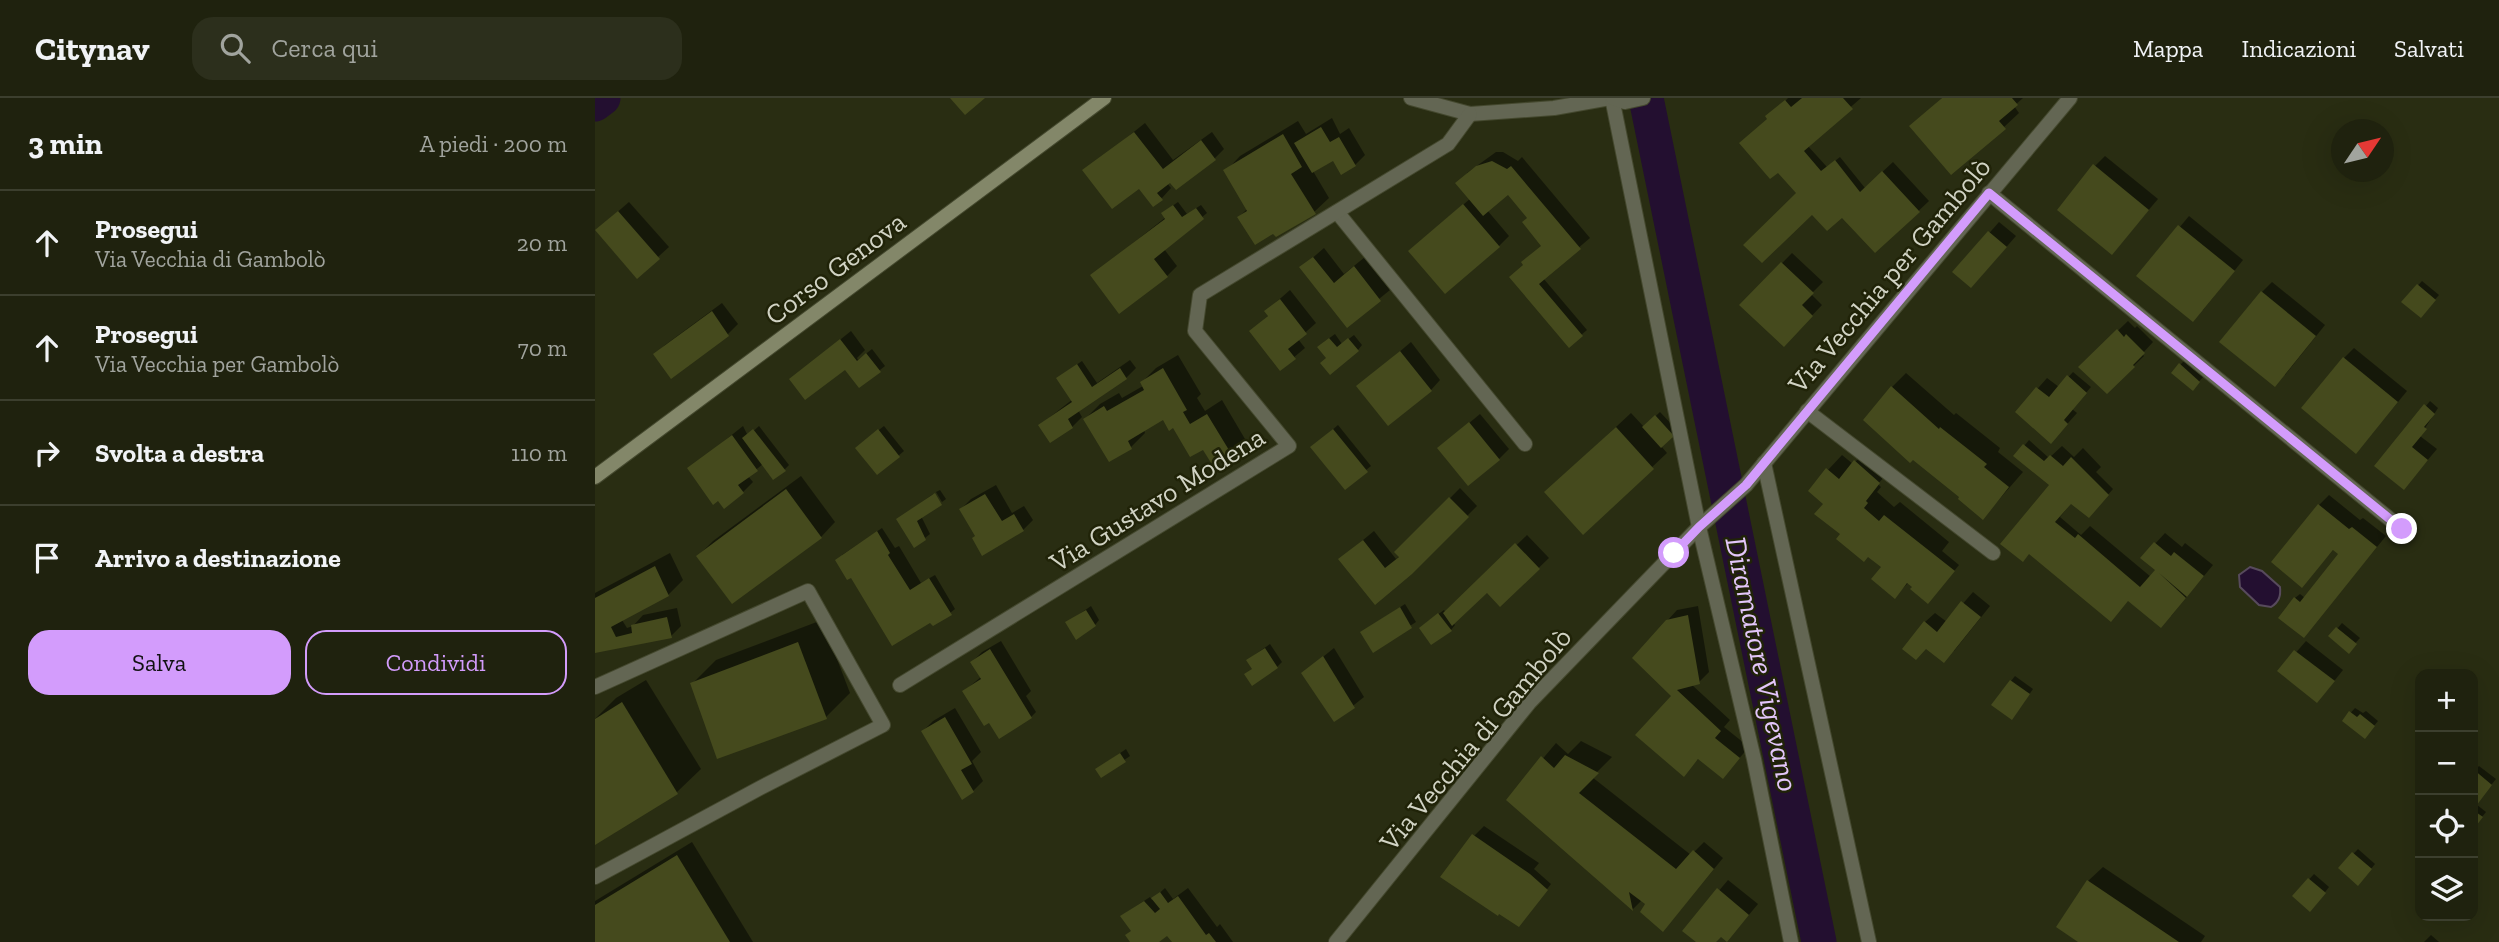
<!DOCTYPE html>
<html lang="it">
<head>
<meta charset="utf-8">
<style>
	body { margin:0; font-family:"Zilla Slab",serif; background:#2c2f1c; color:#f1f3f6 }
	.controls { position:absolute; right:21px; bottom:21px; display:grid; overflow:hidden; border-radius:14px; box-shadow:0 7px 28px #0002 }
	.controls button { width:63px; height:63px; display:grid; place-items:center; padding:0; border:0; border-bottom:2px solid #3c3f2e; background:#1f220e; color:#f1f3f6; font:35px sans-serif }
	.compass { position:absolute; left:1736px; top:21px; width:63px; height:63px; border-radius:50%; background:#1f220e; box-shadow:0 7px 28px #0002; rotate:55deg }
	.stop { position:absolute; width:21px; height:21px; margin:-16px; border:5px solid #d39cfc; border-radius:50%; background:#fff }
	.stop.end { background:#d39cfc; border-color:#fff; box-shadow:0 2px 7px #0008 }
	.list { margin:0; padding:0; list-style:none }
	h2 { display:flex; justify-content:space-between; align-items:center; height:91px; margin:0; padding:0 28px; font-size:30px }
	h2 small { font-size:23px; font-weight:400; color:#a1a49e }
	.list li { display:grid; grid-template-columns:46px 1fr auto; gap:21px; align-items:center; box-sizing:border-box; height:105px; padding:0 28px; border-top:2px solid #3c3f2e }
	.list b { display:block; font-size:26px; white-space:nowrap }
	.list p { margin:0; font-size:23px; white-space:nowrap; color:#a1a49e }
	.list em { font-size:23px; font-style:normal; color:#a1a49e }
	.actions { display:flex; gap:14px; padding:21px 28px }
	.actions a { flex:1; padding:16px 0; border:2px solid #d39cfc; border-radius:21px; text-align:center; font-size:24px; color:#d39cfc }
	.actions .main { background:#d39cfc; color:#111 }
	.icon { flex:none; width:38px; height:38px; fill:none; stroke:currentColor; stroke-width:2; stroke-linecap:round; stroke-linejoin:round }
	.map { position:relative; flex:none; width:1904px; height:844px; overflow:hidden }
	header { display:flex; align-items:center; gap:42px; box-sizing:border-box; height:98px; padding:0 35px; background:#1f220e; border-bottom:2px solid #3c3f2e }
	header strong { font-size:33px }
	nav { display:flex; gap:38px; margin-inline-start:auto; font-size:24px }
	.search { width:490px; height:63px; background:#2c2f1c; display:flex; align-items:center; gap:18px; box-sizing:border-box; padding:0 24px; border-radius:21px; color:#a1a49e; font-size:26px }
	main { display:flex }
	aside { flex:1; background:#1f220e }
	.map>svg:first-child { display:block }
	.water { fill:#230f30; stroke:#574a5c; stroke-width:2 }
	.shadow { fill:#0007 }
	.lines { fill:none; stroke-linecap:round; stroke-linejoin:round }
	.canal { stroke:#230f30; stroke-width:35 }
	.building { fill:#454a1d }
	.minor-casing { stroke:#44482e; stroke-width:16 }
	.secondary-casing { stroke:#44482e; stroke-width:16 }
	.minor { stroke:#636653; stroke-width:14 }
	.secondary { stroke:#838769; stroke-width:14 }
	.route { stroke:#d39cfc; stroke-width:9 }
	.labels { text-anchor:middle; stroke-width:5; stroke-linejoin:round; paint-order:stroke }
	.street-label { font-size:28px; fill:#d1d3c4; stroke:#202308 }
	.water-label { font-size:30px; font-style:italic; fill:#e3c6fa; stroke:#202308 }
</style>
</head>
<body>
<header>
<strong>Citynav</strong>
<div class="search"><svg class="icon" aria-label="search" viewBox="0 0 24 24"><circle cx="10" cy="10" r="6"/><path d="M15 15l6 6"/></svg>Cerca qui</div>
<nav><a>Mappa</a><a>Indicazioni</a><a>Salvati</a></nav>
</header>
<main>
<aside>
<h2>3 min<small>A piedi · 200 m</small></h2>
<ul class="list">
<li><svg class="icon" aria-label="ahead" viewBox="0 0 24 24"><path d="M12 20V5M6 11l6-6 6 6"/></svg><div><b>Prosegui</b><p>Via Vecchia di Gambolò</p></div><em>20 m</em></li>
<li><svg class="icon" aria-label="ahead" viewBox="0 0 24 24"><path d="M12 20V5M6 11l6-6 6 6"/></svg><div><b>Prosegui</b><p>Via Vecchia per Gambolò</p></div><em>70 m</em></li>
<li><svg class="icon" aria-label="right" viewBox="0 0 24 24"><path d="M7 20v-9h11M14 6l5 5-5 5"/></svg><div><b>Svolta a destra</b></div><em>110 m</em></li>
<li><svg class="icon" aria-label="arrive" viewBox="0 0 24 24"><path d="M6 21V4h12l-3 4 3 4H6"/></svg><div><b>Arrivo a destinazione</b></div></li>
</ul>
<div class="actions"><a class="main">Salva</a><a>Condividi</a></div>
</aside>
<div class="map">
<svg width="1904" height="844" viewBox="0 0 1904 844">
	<rect width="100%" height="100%" fill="#292d12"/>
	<path class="water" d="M1655 469 1667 473 1685 489C1686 498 1684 504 1676 509L1664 507 1645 489 1644 477Z"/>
	<g class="shadow">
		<polygon points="1193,0 1266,0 1212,47 1232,69 1245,59 1270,90 1298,64 1334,103 1281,153 1247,117 1174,20"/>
		<polygon points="1347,0 1428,0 1419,8 1424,15 1409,29 1317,28"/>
		<polygon points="737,20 745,36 754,30 770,57 760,67 738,61 718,73 734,100 719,114 644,119 653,110 631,73 645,58 703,23 711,36"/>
		<polygon points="550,25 578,62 617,34 629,51 619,61 572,85 576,90 567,100 545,88 490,73"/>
		<polygon points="901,54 908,54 923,63 927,59 995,140 948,180 992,232 974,247 917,179 948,147 934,119 913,94 892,112 914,138 904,148 826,143 876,100 872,75"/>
		<polygon points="1510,58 1563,101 1517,155 1500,68"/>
		<polygon points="34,104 74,149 42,178 12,123"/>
		<polygon points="583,104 592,116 606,107 612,115 569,151 582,168 572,178 498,177 571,119 573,111"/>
		<polygon points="1594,118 1648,162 1608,212 1544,178"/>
		<polygon points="1404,124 1421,138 1386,178 1360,174"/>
		<polygon points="729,150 749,176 770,159 795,192 752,227 707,169"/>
		<polygon points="1197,155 1228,184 1216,196 1227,207 1189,247 1146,207"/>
		<polygon points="1827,183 1844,197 1830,213 1809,203"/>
		<polygon points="1677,184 1730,227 1690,277 1667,194"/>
		<polygon points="695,192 721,225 703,241 710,250 685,271 666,224 674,217 671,213"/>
		<polygon points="127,205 143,226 133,236 76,278 60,257 70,247"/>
		<polygon points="1533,223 1540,230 1542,228 1558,244 1547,256 1549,258 1512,294 1485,269"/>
		<polygon points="256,233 270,252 262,260 263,262 277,251 290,268 285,272 264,288 258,266 196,281"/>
		<polygon points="740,236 747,246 759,237 767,247 763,252 733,259 729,244"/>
		<polygon points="816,244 845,282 836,292 764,288"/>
		<polygon points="1759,250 1812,293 1771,343 1749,260"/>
		<polygon points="583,257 606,296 602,300 610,313 627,302 650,341 636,356 609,349 569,320 549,332 550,335 536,349 490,321 505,306 524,295 527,300 548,288 547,284 561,270"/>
		<polygon points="535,262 541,270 531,280 483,312 487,319 477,329 445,327 478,301 468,276 487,263 502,285"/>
		<polygon points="1590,262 1609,278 1598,290 1578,274"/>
		<polygon points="1478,274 1496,289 1477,311 1482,315 1466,333 1422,314 1452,280 1464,289"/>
		<polygon points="1311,275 1359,317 1361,315 1405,350 1403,354 1428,374 1388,420 1297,289"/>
		<polygon points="1835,303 1843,310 1825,338 1842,351 1809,390 1782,368"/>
		<polygon points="1065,314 1082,332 1066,348 1072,355 988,434 966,380 1036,315 1049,329"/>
		<polygon points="885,316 914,351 904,361 844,350"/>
		<polygon points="743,327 776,368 771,372 722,345"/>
		<polygon points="148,328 153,338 164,328 194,367 189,372 168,366 153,378 158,384 148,394 94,371"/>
		<polygon points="289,328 309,353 283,375 267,345"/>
		<polygon points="1434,342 1454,360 1467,348 1479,359 1488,350 1506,369 1501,374 1518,391 1499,413 1477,404 1465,419 1486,437 1495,428 1556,479 1562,472 1547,460 1570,435 1587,449 1590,445 1618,467 1576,518 1534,501 1435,454 1456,387 1421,358"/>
		<polygon points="1247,357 1258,366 1265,359 1289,379 1283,386 1286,389 1282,394 1299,409 1305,404 1354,444 1347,453 1364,467 1338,499 1324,483 1314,484 1300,498 1288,469 1247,436 1230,405 1233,372"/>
		<polygon points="206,378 240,424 226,439 103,458 118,443"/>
		<polygon points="401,387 417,415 429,408 438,422 428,432 382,437 366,411 376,401"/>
		<polygon points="865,390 882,408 815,475 781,504 745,461 779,433 801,461 805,458 802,454"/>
		<polygon points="345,392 351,401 347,404 341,394"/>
		<polygon points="338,396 326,418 335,436 330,440 303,421"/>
		<polygon points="1734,397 1765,422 1768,420 1791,438 1713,533 1700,500 1705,496 1710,500 1745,456 1739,451 1707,488 1724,407"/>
		<polygon points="287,430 300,450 304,448 326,485 340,477 360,511 355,515 247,457"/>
		<polygon points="932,437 954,460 905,507 892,493 858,525 860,527 856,532 831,525 849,512 851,515"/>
		<polygon points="75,455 88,482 73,497 27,522 32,530 38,528 48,517 82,510 86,528 76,538 0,553 0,495"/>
		<polygon points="1378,494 1395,508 1359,553 1330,524 1340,515 1352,524"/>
		<polygon points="810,506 821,524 778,552 767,534"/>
		<polygon points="496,508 504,522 500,527 473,524"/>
		<polygon points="1103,508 1114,574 1104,584 1096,586 1135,622 1129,629 1154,649 1128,679 1104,660 1089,676 1078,598 1072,523 1082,512"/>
		<polygon points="227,522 255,595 231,619 123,659 97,586 121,562"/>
		<polygon points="1747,525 1765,540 1753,553 1736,538"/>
		<polygon points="406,543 436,593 431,598 441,614 436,619 396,625 369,593 386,579 377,564 387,554"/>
		<polygon points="1711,543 1748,572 1732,592 1685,573"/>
		<polygon points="675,546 687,564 682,569 658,570 658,558"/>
		<polygon points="739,550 769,599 740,622 708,575"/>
		<polygon points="1420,578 1438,591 1421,615 1416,583"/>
		<polygon points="51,582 106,671 82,694 0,745 0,621 21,600"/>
		<polygon points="360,610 386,654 377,663 388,683 378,693 328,633 338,623"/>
		<polygon points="1760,610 1768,615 1771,613 1783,623 1774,634 1749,622"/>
		<polygon points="986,643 1017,659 997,679 1096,757 1109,744 1128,760 1078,821 1047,802 1038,811 913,702 961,645 973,656"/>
		<polygon points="531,651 535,658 506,678 502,671"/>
		<polygon points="1884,668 1901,681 1881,706 1891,714 1881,726 1878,723 1878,674"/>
		<polygon points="889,728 944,765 939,771 956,786 928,822 879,738"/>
		<polygon points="97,744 158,844 0,844 0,803"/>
		<polygon points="1763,751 1780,766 1768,781 1745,770"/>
		<polygon points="1508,769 1610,838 1606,844 1485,844 1493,783"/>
		<polygon points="1719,776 1734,789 1720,807 1699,798"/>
		<polygon points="1133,782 1163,806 1142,831 1126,837 1120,844 1104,844 1090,833"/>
		<polygon points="570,790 578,801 593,790 622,829 625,826 638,844 579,844 573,835 561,844 537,844 532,837 537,833 532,814 555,799 557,802"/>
		<polygon points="1836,837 1844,844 1829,844"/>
	</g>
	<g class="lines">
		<g class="canal">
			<polyline points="1051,0 1224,844"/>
			<polyline points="0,6 8,0"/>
		</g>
	</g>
	<g class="building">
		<polygon points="355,0 390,0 370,17"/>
		<polygon points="1207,0 1248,0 1258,11 1209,53 1226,73 1240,62 1265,94 1287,73 1325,114 1280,155 1247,120 1232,133 1217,117 1167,165 1148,147 1201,95 1183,75 1175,81 1144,45 1172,21 1170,18 1190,2 1196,9"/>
		<polygon points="1347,0 1417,0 1423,7 1404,23 1411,31 1356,77 1314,28"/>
		<polygon points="726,29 735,44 744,39 761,68 746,77 738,63 717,75 699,45"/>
		<polygon points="539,34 568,71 606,42 621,62 581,92 575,85 562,95 568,102 558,109 544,91 517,111 487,72"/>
		<polygon points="688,36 707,69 696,76 721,116 681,139 678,136 660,147 642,119 652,113 628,72"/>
		<polygon points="897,63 912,71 916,68 986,151 944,186 988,238 974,250 914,179 928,167 926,164 946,148 927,124 932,120 913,97 888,118 860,85 881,68"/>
		<polygon points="1498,66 1554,112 1517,157 1462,112"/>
		<polygon points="868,106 905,149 850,196 813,153"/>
		<polygon points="578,107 587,119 601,110 609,121 559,161 573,179 524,216 495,177 570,121 566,115"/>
		<polygon points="23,113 65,161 42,181 0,132"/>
		<polygon points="1583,127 1640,173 1598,224 1541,178"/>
		<polygon points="1393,133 1412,149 1376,190 1357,174"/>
		<polygon points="718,159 739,185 759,168 786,203 752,230 704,169"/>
		<polygon points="1186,164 1219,195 1207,207 1218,218 1189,249 1144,207"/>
		<polygon points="1822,186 1841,202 1826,220 1806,204"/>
		<polygon points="1666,193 1721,238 1680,289 1624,244"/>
		<polygon points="685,201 712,236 693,251 701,261 685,273 654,233 673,218 669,213"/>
		<polygon points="117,213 134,238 76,281 58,256"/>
		<polygon points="1522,231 1529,239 1531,236 1550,255 1538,267 1540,269 1512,296 1483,269"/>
		<polygon points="734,240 742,249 753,240 764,253 735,277 725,265 731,260 722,249"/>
		<polygon points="245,241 262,263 271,255 286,274 264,290 250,272 210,302 194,281"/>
		<polygon points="805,253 837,293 793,328 761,288"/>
		<polygon points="1748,259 1803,304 1761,356 1706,310"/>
		<polygon points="1584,265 1605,284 1598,293 1576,275"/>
		<polygon points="482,266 497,289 525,270 532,281 473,321 478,330 455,345 443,327 477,304 461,280"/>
		<polygon points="568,270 592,312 588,314 595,326 612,316 637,357 618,368 608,352 595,359 578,330 574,333 568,322 533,343 537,351 514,364 488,321 509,308 512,313 549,292 545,284"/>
		<polygon points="1472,277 1492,295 1469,322 1473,326 1456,346 1420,314 1441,289 1454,299"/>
		<polygon points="1296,288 1344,331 1345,329 1392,366 1389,369 1414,389 1388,422 1363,401 1364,399 1318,362 1315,365 1268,322"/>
		<polygon points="1829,306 1840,316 1829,329 1832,331 1817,349 1833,362 1809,392 1779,368"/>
		<polygon points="1060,317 1079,338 1066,350 1047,329"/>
		<polygon points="874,324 905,362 873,388 842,350"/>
		<polygon points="1021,329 1059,371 988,437 949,394"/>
		<polygon points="158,331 191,373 178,382 147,340"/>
		<polygon points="283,331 305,359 282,377 260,350"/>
		<polygon points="738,331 773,374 750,392 715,349"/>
		<polygon points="137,337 163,373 143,387 149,395 129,411 123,403 118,407 92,370"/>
		<polygon points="1428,346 1449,363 1455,357 1468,368 1476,359 1514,397 1494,420 1476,406 1460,424 1480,440 1483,436 1545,489 1560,472 1545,460 1559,444 1576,458 1579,454 1609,478 1592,499 1564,475 1591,500 1566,530 1533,503 1516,524 1434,456 1428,464 1405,446 1454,387 1418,358"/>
		<polygon points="1259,362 1285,385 1271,403 1273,405 1269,410 1284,423 1289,417 1360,473 1333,506 1315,491 1317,489 1312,485 1300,501 1276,481 1286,469 1273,459 1269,464 1241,441 1245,436 1219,416 1228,406 1213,393 1231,370 1244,381"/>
		<polygon points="191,391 227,440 137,506 101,458"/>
		<polygon points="340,395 347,407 322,423 331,442 319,450 301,421"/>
		<polygon points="390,396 407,423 419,416 429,433 387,458 377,440 380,438 364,411"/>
		<polygon points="854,399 874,419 817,476 780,507 743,461 768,442 790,470 804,459 799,454"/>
		<polygon points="1723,406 1754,431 1757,429 1782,449 1709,540 1683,520 1699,499 1705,504 1743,456 1738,452 1707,490 1676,464"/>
		<polygon points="282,433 295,455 293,457 315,492 334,480 357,517 338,528 335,525 297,548 256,480 252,482 240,462"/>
		<polygon points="920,445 945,471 905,509 892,495 857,528 848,515"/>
		<polygon points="60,468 74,498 16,529 21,539 37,535 36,527 72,519 77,540 0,555 0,500"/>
		<polygon points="1366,503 1386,519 1349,565 1331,551 1321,562 1307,551 1329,523 1342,534"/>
		<polygon points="805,509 817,530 778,555 765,534"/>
		<polygon points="491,512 501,528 481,542 470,524"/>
		<polygon points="843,515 857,533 836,547 824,530"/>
		<polygon points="1093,517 1105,586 1082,592 1126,633 1120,640 1145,660 1128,681 1103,661 1089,679 1040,637 1076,598 1037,560 1071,522"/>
		<polygon points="1741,529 1762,546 1754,556 1733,538"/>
		<polygon points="203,544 232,621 122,661 95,585"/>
		<polygon points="670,550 683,570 657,588 649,576 657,571 651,562"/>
		<polygon points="395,551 437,620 404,641 394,625 389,628 367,593 386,581 375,564"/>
		<polygon points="1699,552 1740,583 1722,605 1682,573"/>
		<polygon points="728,558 760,610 739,624 706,575"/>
		<polygon points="1415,582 1435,596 1417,622 1396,607"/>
		<polygon points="27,604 83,696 0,747 0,621"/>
		<polygon points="1754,613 1762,619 1765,616 1780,628 1770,641 1747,623"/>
		<polygon points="350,619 377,666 366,672 379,694 367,702 326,633"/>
		<polygon points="525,655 531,664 506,680 500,671"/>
		<polygon points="970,657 1004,675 984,695 1081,771 1098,752 1119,771 1068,834 1045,814 1050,806 1034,794 1038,813 911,702 946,658 959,670"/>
		<polygon points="1878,671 1897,687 1878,712 1888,719 1881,728 1878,725"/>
		<polygon points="877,736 935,776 953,792 924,829 904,816 903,818 845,779"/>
		<polygon points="1757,754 1777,771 1763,788 1743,770"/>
		<polygon points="82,757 135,844 0,844 0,807"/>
		<polygon points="1713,780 1731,795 1715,814 1697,798"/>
		<polygon points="1492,782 1584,844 1483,844 1461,829"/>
		<polygon points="1122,790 1154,817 1132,844 1126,839 1121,844 1101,844 1087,833"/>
		<polygon points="565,794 573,805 583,798 611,837 614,835 621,844 577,844 572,838 564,844 535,844 530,837 536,833 525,818 549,803 560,815 565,811 556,800"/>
	</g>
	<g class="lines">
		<g class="minor-casing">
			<g id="minor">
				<polyline points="816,0 875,16 959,10 1015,0"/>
				<polyline points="1017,0 1104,429 1159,661 1196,844"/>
				<polyline points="1018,0 1030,4 1048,0"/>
				<polyline points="1394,95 1807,431"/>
				<polyline points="742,114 930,346"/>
				<polyline points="1212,313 1398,455"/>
				<polyline points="1169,365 1274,844"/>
				<polyline points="305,587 694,348 600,233 605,197 853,46 875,16"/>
				<polyline points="0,589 213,493 288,627 165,690 0,779"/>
				<polyline points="741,844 934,605 1104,429 1151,387 1475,0"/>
			</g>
		</g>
		<g class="secondary-casing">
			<polyline id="secondary" points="0,379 509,0"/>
		</g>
		<use href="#minor" class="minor"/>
		<use href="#secondary" class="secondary"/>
	</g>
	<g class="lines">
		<polyline class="route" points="1079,455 1104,429 1151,387 1394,95 1807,431"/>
	</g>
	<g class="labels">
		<g class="street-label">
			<text transform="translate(240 170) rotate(-37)" y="10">Corso Genova</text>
			<text transform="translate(1294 177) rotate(-50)" y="10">Via Vecchia per Gambolò</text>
			<text transform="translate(562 401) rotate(-32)" y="10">Via Gustavo Modena</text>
			<text transform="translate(880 641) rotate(-50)" y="10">Via Vecchia di Gambolò</text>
		</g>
		<g class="water-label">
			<text transform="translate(1167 566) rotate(78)" y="10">Diramatore Vigevano</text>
		</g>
	</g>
</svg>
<div class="controls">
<button>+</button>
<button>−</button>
<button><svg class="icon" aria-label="locate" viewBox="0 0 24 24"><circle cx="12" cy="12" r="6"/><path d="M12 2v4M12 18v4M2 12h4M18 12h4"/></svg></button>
<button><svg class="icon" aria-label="layers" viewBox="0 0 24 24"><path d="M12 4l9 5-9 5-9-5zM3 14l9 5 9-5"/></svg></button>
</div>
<svg class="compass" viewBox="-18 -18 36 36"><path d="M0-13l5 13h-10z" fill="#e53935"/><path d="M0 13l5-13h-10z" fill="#a1a49e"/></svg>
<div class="stop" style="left:1079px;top:455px"></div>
<div class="stop end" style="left:1807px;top:431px"></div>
</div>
</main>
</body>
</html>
